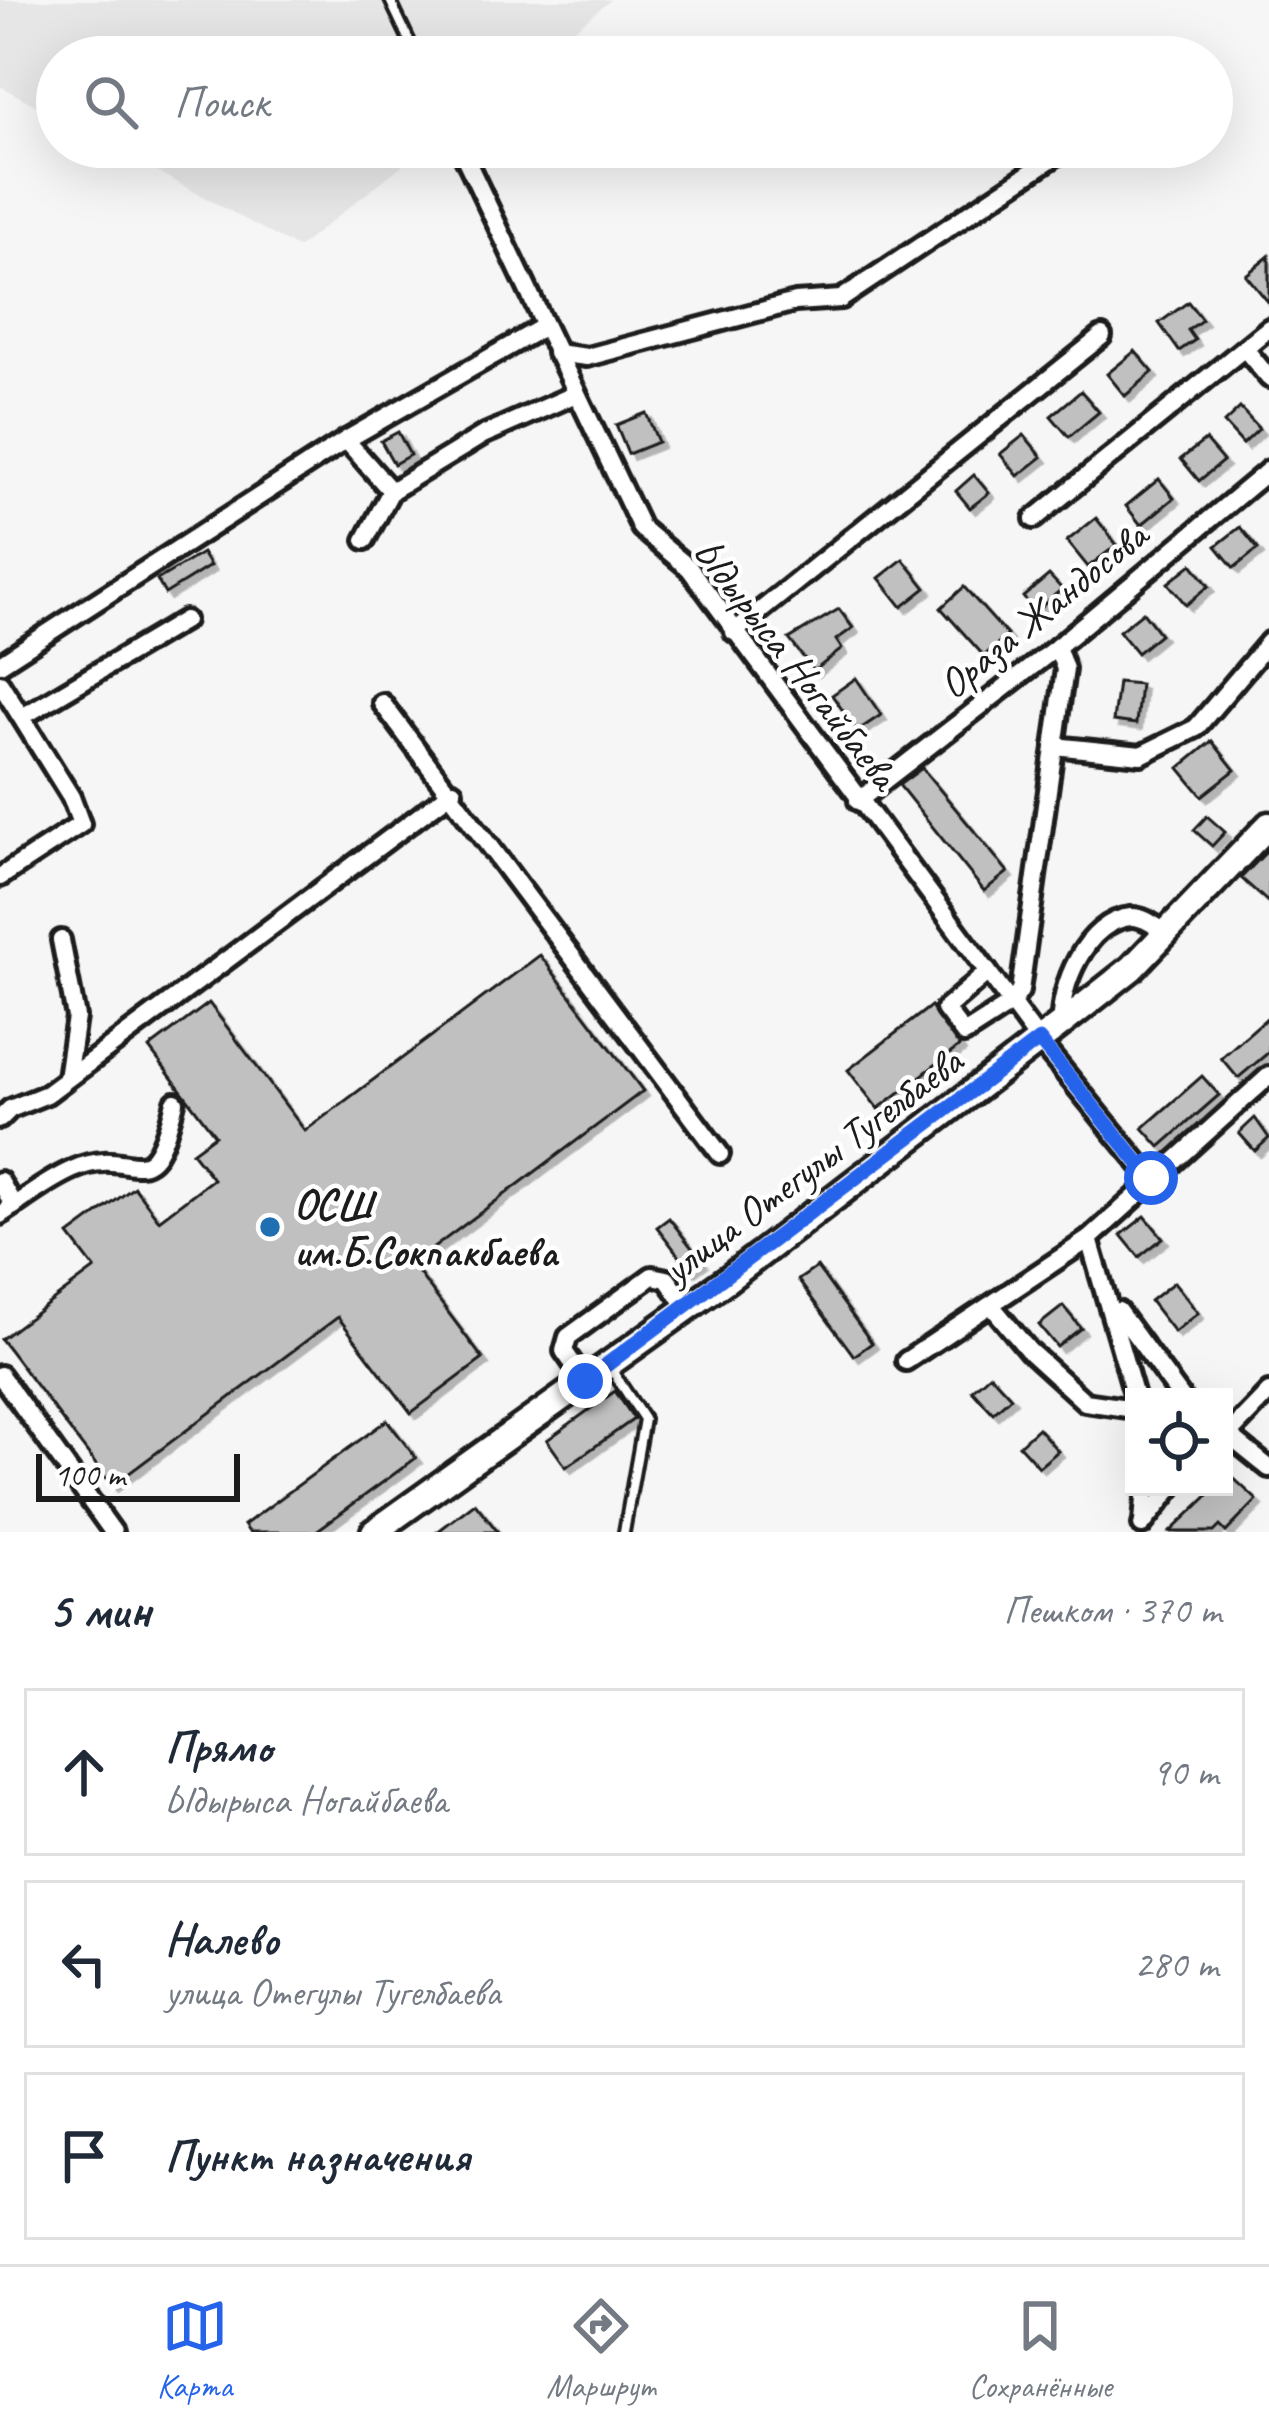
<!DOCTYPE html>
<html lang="ru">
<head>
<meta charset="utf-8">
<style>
	body { margin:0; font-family:Caveat,sans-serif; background:#f6f6f7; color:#1f2937 }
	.controls { position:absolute; right:36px; bottom:36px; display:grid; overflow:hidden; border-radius:0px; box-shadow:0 12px 48px #0002 }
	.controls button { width:108px; height:108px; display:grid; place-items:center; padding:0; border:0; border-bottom:3px solid #e0e1e3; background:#fff; color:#1f2937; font:60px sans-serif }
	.scale { position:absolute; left:36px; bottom:30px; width:204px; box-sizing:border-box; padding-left:12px; border:6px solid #1c1c1c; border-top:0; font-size:33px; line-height:42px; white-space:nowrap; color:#1c1c1c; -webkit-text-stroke:9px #fff; paint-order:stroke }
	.stop { position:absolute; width:36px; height:36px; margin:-27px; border:9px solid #2563eb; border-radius:50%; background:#fff }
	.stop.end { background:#2563eb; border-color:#fff; box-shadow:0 3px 12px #0008 }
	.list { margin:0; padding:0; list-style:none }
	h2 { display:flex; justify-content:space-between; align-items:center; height:156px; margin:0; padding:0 48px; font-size:51px }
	h2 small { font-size:39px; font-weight:400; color:#747a83 }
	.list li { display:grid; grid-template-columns:78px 1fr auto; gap:36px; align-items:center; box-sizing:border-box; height:168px; margin:0 24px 24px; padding:0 24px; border:3px solid #e0e1e3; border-radius:0px }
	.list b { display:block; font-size:45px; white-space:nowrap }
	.list p { margin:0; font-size:39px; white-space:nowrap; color:#747a83 }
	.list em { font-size:39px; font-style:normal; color:#747a83 }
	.icon { flex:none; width:66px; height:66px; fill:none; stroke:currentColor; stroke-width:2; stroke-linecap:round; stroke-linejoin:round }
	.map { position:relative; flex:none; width:1269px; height:1532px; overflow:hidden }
	.search { position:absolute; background:#fff; box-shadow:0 12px 48px #0002; left:36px; right:36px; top:36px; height:132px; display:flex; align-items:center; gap:30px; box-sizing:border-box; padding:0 42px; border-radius:66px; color:#747a83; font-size:45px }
	.sheet { height:732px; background:#fff }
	nav { display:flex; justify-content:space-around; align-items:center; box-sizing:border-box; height:168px; border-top:3px solid #e0e1e3; background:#fff; font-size:33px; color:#747a83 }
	nav a { display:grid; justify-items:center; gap:6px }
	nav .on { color:#2563eb }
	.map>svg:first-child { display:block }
	.built { fill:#e6e6e6 }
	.building { fill:#c0c0c0; stroke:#1c1c1c; stroke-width:3; filter:url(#shadow) }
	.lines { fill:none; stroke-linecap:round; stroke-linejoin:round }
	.service-casing { stroke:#1c1c1c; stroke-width:16 }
	.minor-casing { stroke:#1c1c1c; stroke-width:26 }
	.primary-casing { stroke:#1c1c1c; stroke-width:33 }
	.service { stroke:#fff; stroke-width:8 }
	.minor { stroke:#fff; stroke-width:16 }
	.primary { stroke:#fff; stroke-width:24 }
	.route { stroke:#2563eb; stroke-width:15 }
	.poi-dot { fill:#1f6fb2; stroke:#fff; stroke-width:4.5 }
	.labels { text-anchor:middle; stroke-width:9; stroke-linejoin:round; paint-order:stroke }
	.street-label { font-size:42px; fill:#1c1c1c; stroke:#fff }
	.poi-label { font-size:42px; font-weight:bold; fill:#1c1c1c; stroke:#fff; text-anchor:start }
</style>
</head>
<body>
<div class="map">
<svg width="1269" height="1532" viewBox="0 0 1269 1532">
	<defs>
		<filter id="shadow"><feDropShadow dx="5.5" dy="5.5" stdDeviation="0" flood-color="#0004"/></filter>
	</defs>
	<rect width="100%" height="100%" fill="#f6f6f6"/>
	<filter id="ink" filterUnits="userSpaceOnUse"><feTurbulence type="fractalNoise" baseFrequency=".00833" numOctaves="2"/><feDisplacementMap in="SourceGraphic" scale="24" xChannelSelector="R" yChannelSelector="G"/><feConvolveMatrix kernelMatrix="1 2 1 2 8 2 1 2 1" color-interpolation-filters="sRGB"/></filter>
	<g filter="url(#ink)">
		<g class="built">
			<polygon points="0,0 611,0 539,57 57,57 57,117 0,86"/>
			<polygon points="112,147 425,147 298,248"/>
		</g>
		<g class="building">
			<polygon points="1269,256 1269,303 1246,275"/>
			<polygon points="1188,302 1202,320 1188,330 1195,340 1179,351 1159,323"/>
			<polygon points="1135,351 1153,372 1125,396 1107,374"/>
			<polygon points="1081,391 1099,412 1069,437 1051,416"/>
			<polygon points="1240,408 1259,429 1243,444 1224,423"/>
			<polygon points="646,413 658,442 628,454 616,425"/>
			<polygon points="398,432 410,455 394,464 381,441"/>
			<polygon points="1024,435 1042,457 1018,476 1000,454"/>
			<polygon points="1205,440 1223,461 1199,481 1181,459"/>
			<polygon points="974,475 989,493 970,508 956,491"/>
			<polygon points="1159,479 1174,498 1141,525 1126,506"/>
			<polygon points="1096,518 1117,545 1088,567 1067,541"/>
			<polygon points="1240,527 1258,549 1234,568 1216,546"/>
			<polygon points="202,553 210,566 165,594 157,580"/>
			<polygon points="903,559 926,588 902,607 879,578"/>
			<polygon points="1192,564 1209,586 1186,605 1168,583"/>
			<polygon points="1049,575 1062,589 1035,612 1023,597"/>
			<polygon points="964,587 1007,635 984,656 941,608"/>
			<polygon points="839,609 853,628 836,640 842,649 814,671 789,639"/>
			<polygon points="1143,612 1160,634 1137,653 1119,631"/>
			<polygon points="856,678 881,715 857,731 832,695"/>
			<polygon points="1118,682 1140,684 1136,724 1113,721"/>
			<polygon points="1212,741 1235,770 1202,796 1179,768"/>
			<polygon points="922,768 1008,872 984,891 899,785"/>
			<polygon points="1207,816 1225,832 1212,846 1194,830"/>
			<polygon points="1269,849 1269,903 1241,878"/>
			<polygon points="540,955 643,1091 412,1264 483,1359 411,1413 338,1317 112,1486 1,1339 95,1269 69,1235 134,1187 159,1220 213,1179 192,1152 215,1135 149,1048 209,1003 305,1131"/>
			<polygon points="931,1006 960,1046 878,1109 848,1070"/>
			<polygon points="1269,1016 1269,1052 1238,1078 1221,1058"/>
			<polygon points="1202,1076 1219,1095 1160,1147 1143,1128"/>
			<polygon points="1255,1118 1269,1138 1255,1151 1239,1133"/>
			<polygon points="1145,1216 1163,1238 1139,1257 1121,1235"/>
			<polygon points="669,1218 702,1261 690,1270 657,1227"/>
			<polygon points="817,1267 872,1343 854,1356 798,1280"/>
			<polygon points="1174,1282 1198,1313 1174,1332 1150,1301"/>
			<polygon points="1063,1306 1081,1328 1057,1347 1039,1325"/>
			<polygon points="990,1374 1011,1397 993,1413 972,1390"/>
			<polygon points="615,1391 634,1419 566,1467 547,1440"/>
			<polygon points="387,1420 416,1458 315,1532 249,1532 244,1525"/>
			<polygon points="1038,1428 1058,1451 1039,1467 1019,1445"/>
			<polygon points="1229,1474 1257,1500 1226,1532 1220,1526 1214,1532 1170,1532 1217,1487 1224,1487"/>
			<polygon points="475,1503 498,1532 437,1532"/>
		</g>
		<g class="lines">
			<g class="service-casing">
				<g id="service">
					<polyline points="390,0 417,57"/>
					<polyline points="609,1366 644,1419 624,1532"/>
				</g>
			</g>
			<g class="minor-casing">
				<g id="minor">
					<polyline points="460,147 641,528 689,568 1039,1041 1151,1178"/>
					<polyline points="1245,349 1269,378"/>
					<polyline points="556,353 587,357 795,302 841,299 1069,147"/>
					<polyline points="346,440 391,491"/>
					<polyline points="1034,519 1269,328"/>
					<polyline points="365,540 391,491 483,435 576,394"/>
					<polyline points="734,632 1102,336"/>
					<polyline points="0,664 346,440 543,327"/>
					<polyline points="0,683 71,797 81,824 0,877"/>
					<polyline points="382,703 720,1154"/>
					<polyline points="22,717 185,620"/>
					<polyline points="1054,746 1141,755 1196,728 1269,642"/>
					<polyline points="858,801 1057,647 1269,470"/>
					<polyline points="61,940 76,1017 67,1078"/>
					<polyline points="988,972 945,1009 964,1034 1012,1003 1020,991 1065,669 1057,647"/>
					<path d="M1061 1024C1059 987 1086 921 1131 917 1144 916 1156 927 1166 933"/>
					<polyline points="0,1119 10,1109 47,1094 453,791"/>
					<polyline points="0,1181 14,1206"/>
					<path d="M0 1215C23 1200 48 1180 74 1169 136 1142 149 1208 175 1102"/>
					<polyline points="1089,1239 1135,1397"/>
					<polyline points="991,1305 1029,1351 1085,1402 1134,1409"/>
					<polyline points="1118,1311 1181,1397"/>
					<polyline points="906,1361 1089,1239 1269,1076"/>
					<polyline points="0,1375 113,1532"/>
					<polyline points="585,1381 564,1351 568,1337 652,1276 667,1279 688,1308"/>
					<polyline points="1228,1435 1269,1468"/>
					<polyline points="1224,1439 1269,1392"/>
					<polyline points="1143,1522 1146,1487"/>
					<polyline points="1142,1525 1172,1487"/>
				</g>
			</g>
			<g class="primary-casing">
				<polyline id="primary" points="374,1532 728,1279 1061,1024 1132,968 1269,825"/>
			</g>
			<use href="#service" class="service"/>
			<use href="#minor" class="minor"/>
			<use href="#primary" class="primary"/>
		</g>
	</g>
	<g class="lines" filter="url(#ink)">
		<polyline class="route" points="585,1381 1039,1040 1151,1178"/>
	</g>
	<circle class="poi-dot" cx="270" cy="1227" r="12"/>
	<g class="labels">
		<g class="street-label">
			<text transform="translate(1042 609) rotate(-39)" y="15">Ораза Жандосова</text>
			<text transform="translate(797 663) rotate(52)" y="15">Ыдырыса Ногайбаева</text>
			<text transform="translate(812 1164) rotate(-37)" y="15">улица Отегулы Тугелбаева</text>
		</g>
		<g class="poi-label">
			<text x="294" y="1218">ОСШ<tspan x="294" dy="48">им.Б.Сокпакбаева</tspan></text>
		</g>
	</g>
</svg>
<div class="controls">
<button><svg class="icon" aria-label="locate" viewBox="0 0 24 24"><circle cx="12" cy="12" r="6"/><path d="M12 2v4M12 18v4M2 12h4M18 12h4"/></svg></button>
</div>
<div class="scale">100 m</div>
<div class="stop" style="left:1151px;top:1178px"></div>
<div class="stop end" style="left:585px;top:1381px"></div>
<div class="search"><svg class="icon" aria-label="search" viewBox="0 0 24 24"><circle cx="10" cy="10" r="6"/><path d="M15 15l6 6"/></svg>Поиск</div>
</div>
<section class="sheet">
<h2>5 мин<small>Пешком · 370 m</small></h2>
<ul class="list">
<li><svg class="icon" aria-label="ahead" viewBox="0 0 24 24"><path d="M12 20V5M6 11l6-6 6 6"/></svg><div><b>Прямо</b><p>Ыдырыса Ногайбаева</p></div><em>90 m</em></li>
<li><svg class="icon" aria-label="left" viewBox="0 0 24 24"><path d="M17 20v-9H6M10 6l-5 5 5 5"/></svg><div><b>Налево</b><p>улица Отегулы Тугелбаева</p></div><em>280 m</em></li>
<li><svg class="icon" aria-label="arrive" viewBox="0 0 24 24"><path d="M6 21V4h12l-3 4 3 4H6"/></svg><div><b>Пункт назначения</b></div></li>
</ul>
</section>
<nav>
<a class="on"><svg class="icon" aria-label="map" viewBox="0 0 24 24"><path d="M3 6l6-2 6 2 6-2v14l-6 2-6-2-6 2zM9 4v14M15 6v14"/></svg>Карта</a>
<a><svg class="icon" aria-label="directions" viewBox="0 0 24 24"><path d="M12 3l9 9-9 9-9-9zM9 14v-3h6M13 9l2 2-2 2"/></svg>Маршрут</a>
<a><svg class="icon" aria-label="saved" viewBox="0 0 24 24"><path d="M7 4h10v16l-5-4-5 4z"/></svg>Сохранённые</a>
</nav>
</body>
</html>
